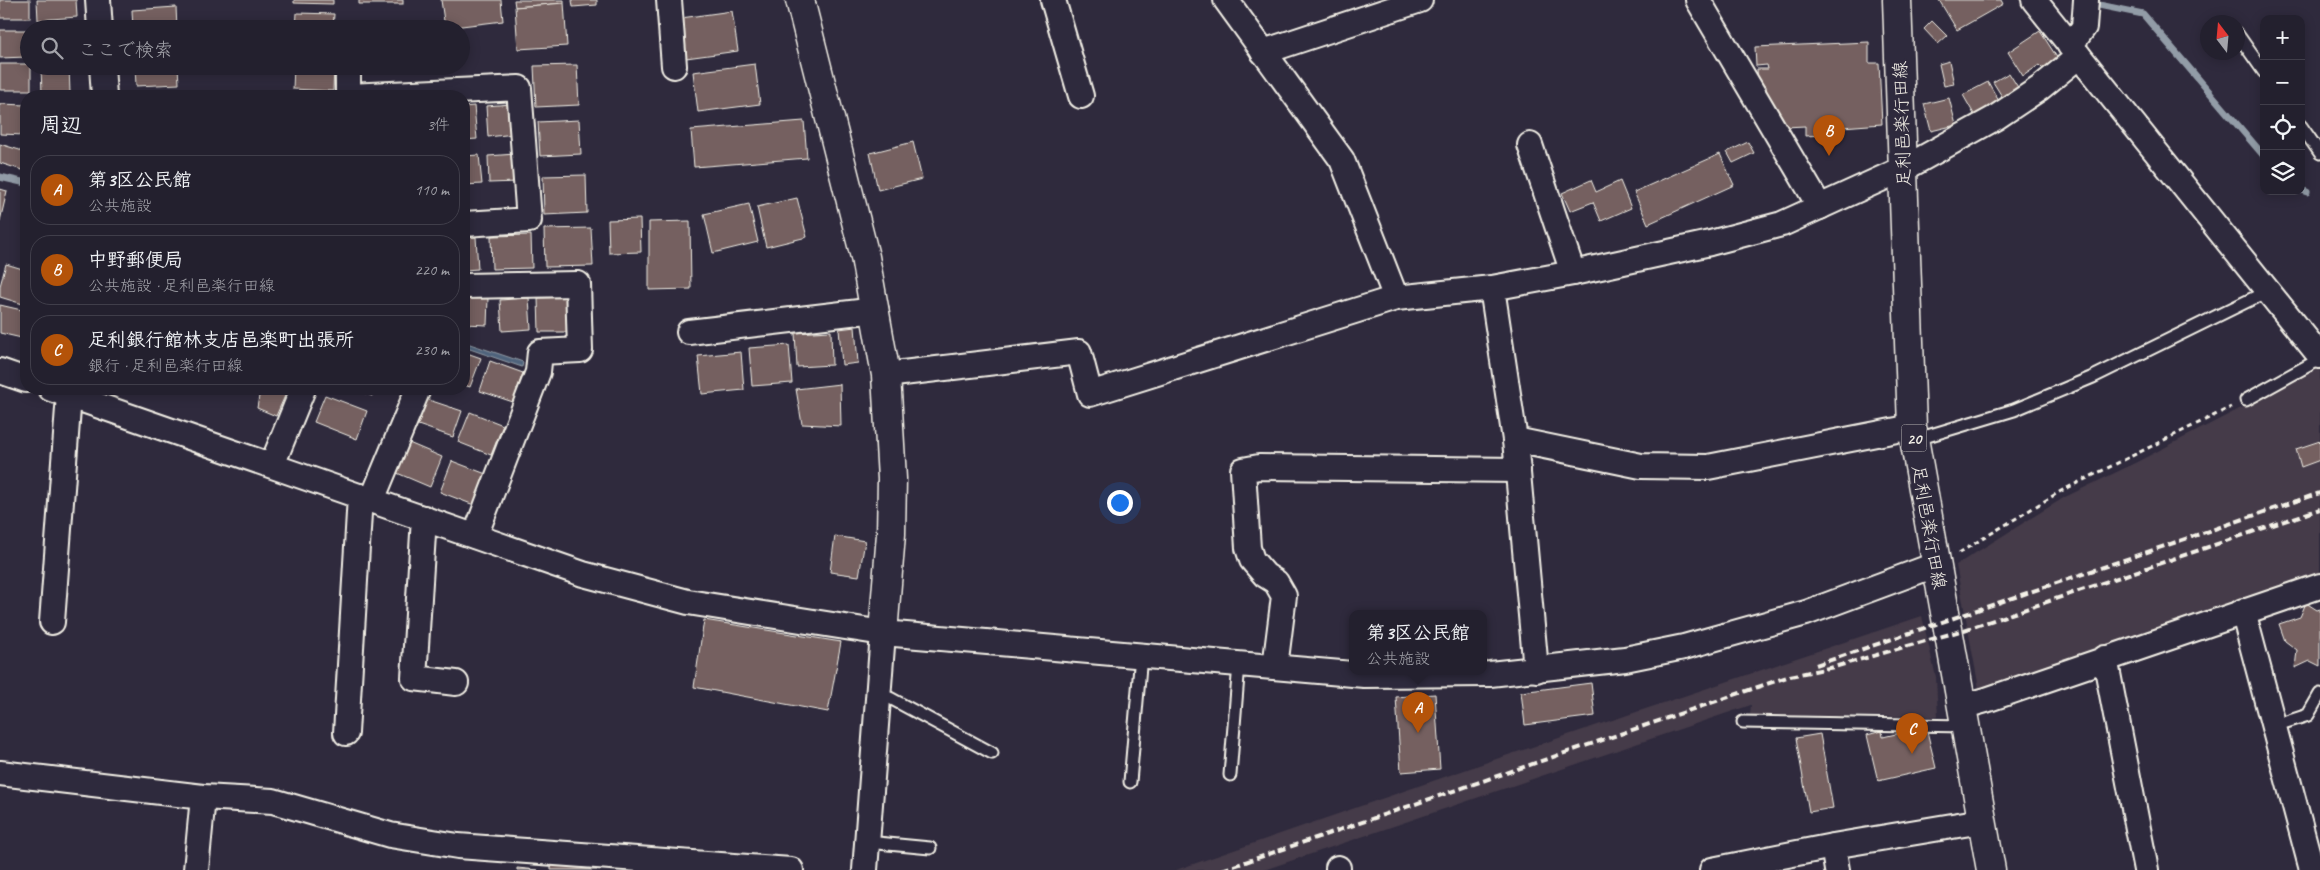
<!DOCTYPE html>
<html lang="ja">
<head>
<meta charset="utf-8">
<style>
	body { margin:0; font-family:Caveat,"Klee One",sans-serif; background:#2f2d3a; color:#f1f3f6 }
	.controls { position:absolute; right:15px; top:15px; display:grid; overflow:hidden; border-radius:10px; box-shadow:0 2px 12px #0003 }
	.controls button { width:45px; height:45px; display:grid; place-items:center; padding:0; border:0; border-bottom:1px solid #403e4a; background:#23202e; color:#f1f3f6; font:25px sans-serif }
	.compass { position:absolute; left:2200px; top:15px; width:45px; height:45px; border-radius:50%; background:#23202e; box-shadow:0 2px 12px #0003; rotate:344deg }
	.you { position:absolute; left:1119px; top:502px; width:18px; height:18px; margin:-12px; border:4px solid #fff; border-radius:50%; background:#1a73e8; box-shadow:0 0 0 8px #1a73e833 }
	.badge { display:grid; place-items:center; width:32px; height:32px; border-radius:50%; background:#b45309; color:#fff; font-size:16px; font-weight:700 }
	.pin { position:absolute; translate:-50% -41px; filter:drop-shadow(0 1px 2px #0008) }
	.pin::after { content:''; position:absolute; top:26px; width:18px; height:15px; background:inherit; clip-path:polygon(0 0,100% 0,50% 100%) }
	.popup { position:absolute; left:1349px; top:610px; width:138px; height:65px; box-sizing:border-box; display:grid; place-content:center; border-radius:10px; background:#23202e; filter:drop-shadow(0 1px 4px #0005); font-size:16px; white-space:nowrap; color:#a3a3aa }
	.popup b { font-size:19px; color:#f1f3f6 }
	.popup::after { content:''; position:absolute; left:50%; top:100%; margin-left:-10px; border:10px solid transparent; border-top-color:#23202e }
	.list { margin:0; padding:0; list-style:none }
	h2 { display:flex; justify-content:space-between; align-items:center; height:65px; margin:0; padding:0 20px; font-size:21px }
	h2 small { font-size:16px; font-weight:400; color:#a3a3aa }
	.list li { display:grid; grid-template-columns:32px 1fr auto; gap:15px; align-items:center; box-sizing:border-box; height:70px; margin:0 10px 10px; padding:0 10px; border:1px solid #403e4a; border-radius:20px }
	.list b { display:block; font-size:19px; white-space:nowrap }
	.list p { margin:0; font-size:16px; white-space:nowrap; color:#a3a3aa }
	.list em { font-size:16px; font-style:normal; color:#a3a3aa }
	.icon { flex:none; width:28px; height:28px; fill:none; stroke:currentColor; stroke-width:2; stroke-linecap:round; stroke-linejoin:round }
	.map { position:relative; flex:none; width:2320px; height:870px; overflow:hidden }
	.search { position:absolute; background:#23202e; box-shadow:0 2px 12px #0003; left:20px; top:20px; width:450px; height:55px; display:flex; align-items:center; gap:12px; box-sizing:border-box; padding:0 18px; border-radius:28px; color:#a3a3aa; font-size:19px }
	.panel { position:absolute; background:#23202e; box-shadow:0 2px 12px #0003; left:20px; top:90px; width:450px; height:305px; border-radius:20px }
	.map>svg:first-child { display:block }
	.built { fill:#443a48 }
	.water { fill:#50647b; stroke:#929ca7 }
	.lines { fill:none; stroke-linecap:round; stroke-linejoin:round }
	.stream { stroke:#929ca7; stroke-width:7 }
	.building { fill:#746160; stroke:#f4f1e8 }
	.service-casing { stroke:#f4f1e8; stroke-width:15 }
	.minor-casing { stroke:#f4f1e8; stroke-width:28 }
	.tertiary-casing { stroke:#f4f1e8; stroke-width:31 }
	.primary-casing { stroke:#f4f1e8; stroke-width:31 }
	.path { stroke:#f4f1e8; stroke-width:3; stroke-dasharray:5 4; stroke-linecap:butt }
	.service { stroke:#2f2a3d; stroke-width:11 }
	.minor { stroke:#2f2a3d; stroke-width:24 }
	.tertiary { stroke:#2f2a3d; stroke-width:28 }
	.primary { stroke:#2f2a3d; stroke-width:28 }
	.rail { stroke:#f4f1e8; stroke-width:4; stroke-dasharray:8 4; stroke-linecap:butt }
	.labels { text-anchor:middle; stroke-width:4.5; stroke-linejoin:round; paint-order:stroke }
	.shield { fill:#2f2a3d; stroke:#b9b5b5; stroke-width:1 }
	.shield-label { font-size:16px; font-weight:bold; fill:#f4f1e8 }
	.street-label { font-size:18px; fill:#f4f1e8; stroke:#2f2a3d }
</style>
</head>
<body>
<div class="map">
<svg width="2320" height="870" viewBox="0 0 2320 870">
	<rect width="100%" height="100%" fill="#2f2a3d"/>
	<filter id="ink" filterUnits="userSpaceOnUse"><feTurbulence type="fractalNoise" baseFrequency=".02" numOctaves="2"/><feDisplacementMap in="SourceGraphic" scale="10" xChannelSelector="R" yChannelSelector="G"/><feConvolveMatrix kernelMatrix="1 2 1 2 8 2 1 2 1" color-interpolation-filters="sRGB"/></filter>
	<g filter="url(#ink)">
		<g class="built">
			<polygon points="2320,367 2320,577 1980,694 1956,565 2065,497 2129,466"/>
			<polygon points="1922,616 1936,677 1938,717 1750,715 1751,705 1264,870 1176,870 1502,757"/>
		</g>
		<polygon class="water" points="464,342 523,362 522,367 464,347"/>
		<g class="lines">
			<g class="stream">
				<polyline points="2099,5 2143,14 2264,156"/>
				<polyline points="0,177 26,183"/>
				<polyline points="2301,190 2307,192"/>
			</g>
		</g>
		<g class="building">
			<rect x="0" y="0" width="30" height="18"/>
			<polygon points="37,0 76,0 77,17 38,20"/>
			<polygon points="294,0 333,0 333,4 294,3"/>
			<rect x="359" y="0" width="44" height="4"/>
			<polygon points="441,0 501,0 503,21 445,28"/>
			<polygon points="514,0 564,0 564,3 515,7"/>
			<polygon points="572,0 597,0 597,5 573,7"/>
			<polygon points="1939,0 2001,0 2003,4 1957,30"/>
			<polygon points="564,3 567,46 518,49 515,7"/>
			<polygon points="176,7 177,29 133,29 132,10"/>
			<polygon points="732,11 738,51 686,58 681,18"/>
			<polygon points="297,13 334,14 333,29 296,29"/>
			<polygon points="1932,21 1947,36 1938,44 1924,29"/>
			<polygon points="436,23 436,29 409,29 408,25"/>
			<polygon points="71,27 71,29 34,29 34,28"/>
			<polygon points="0,30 26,30 27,57 0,58"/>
			<polygon points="2040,31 2058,59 2043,69 2039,65 2023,76 2008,52"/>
			<polygon points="1869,42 1869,63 1879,63 1882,124 1842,127 1842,134 1805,136 1805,126 1785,127 1767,96 1766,86 1758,87 1757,69 1768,69 1767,65 1756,66 1755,47"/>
			<polygon points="1949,61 1954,84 1944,86 1939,64"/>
			<polygon points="0,64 29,64 31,66 31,90 0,90"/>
			<polygon points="755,64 760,104 698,112 693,72"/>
			<polygon points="577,65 579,105 536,107 534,66"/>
			<polygon points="41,66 69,66 70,93 42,94"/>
			<polygon points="135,66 178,66 179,84 136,86"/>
			<polygon points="294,66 334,66 333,91 293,89"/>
			<polygon points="365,66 404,66 404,67 365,69"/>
			<polygon points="2009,73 2019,89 2003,98 1993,82"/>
			<polygon points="1988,82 2000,103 1975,116 1963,95"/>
			<polygon points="179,93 179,96 139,96 139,94"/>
			<polygon points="1949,98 1956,125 1931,131 1924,104"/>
			<polygon points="0,104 26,105 25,135 0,134"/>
			<polygon points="511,104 514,134 488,137 486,106"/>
			<polygon points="474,106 477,139 464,140 464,107"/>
			<polygon points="579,120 581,154 540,156 538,122"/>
			<polygon points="804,121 807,158 694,167 691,130"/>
			<polygon points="913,142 922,179 878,190 870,153"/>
			<polygon points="1748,142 1754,153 1733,163 1727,152"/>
			<polygon points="0,144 26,152 22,170 0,163"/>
			<polygon points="515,154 517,182 489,183 488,156"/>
			<polygon points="1720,154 1734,185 1648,224 1634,192"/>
			<polygon points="479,155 482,184 464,185 464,156"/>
			<polygon points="586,175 587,213 544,215 543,176"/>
			<polygon points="1591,180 1596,192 1620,181 1631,208 1601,221 1593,202 1570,211 1562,193"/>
			<polygon points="0,189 7,191 0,221"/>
			<polygon points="797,198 807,237 766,247 757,207"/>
			<polygon points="749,204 758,242 713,253 704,214"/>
			<polygon points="640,219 641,252 609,253 608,220"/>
			<polygon points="690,221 691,289 649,290 649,222"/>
			<polygon points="591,228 593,266 545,267 544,229"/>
			<polygon points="531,235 532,268 492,269 491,236"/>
			<polygon points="476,237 478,269 464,270 464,238"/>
			<polygon points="6,264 26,270 26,305 0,297 0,286"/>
			<polygon points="464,297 488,298 487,325 464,324"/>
			<polygon points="569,297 570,332 539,332 538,298"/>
			<polygon points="529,298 531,329 502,331 500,300"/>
			<polygon points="0,305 26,311 26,339 0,333"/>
			<polygon points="855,327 858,363 842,365 839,329"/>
			<polygon points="831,331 832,365 797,367 795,333"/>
			<polygon points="789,345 792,383 752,386 749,348"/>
			<polygon points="464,352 481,358 470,387 464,385"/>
			<polygon points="741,352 744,390 702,394 698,356"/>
			<polygon points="490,361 523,373 513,402 480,391"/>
			<polygon points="840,384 841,426 802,424 796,389"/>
			<polygon points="250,389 288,389 276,416 257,408 259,396 249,392"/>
			<polygon points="355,389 374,389 372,396"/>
			<polygon points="325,395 367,411 357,439 314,422"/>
			<polygon points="426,399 462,411 453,437 418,425"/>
			<polygon points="470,412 503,425 491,455 458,442"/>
			<polygon points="2320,441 2320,460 2301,467 2296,449"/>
			<polygon points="409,443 442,457 430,487 397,473"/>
			<polygon points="452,461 486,474 474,505 440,492"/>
			<polygon points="835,536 865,541 859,576 830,572"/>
			<polygon points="2306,603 2317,610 2320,609 2320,666 2310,661 2295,668 2297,650 2285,641 2279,624 2300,617"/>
			<polygon points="704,620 841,642 828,712 694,687"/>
			<polygon points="1591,683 1595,716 1525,725 1521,692"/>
			<polygon points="1435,694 1440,769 1401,772 1396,697"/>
			<polygon points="1926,727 1936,768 1878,781 1867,735 1882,731 1883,737"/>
			<polygon points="1820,734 1833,808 1809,812 1796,738"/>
			<polygon points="551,864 597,867 597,870 551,870"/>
			<polygon points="517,868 538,870 517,870"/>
		</g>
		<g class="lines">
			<g class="service-casing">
				<g id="service">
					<polyline points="2238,35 2264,72"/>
					<polyline points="2301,126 2320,153"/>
					<polyline points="2246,400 2320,359"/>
					<polyline points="1914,440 2014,410 2093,377 2268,291"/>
					<polyline points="878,695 890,698 992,753"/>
					<polyline points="1743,722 1965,726"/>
					<polyline points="2274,726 2308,715 2320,694"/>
					<polyline points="1230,775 1239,664"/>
					<polyline points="1130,782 1141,655"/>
					<polyline points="867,842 930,848"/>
				</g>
			</g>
			<g class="minor-casing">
				<g id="minor">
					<polyline points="98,0 100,29"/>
					<polyline points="669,0 674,66"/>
					<polyline points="1053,0 1081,96"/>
					<polyline points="1226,0 1342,160 1396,298"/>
					<polyline points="1698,0 1820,207"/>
					<polyline points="2034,0 2320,356"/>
					<polyline points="2070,46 2084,27 2086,0"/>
					<polyline points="1263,52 1420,0"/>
					<polyline points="102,66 104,96"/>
					<polyline points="348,66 348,96"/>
					<polyline points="348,96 519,88 529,220 464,224"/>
					<polyline points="1530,145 1573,273"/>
					<polyline points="464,286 578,284 580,350 540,352 538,372 475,536"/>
					<polyline points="1492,288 1515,440 1536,670"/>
					<polyline points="689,332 876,310"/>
					<polyline points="0,371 26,380"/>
					<polyline points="886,375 1079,352 1090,394 1396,298 1492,288 1573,273 1710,243 1782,224 1905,168 1995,118 2040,88 2079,56"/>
					<polyline points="51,389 583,574 688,602 883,633 1364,675 1490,674 1625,659 1684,647 1806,613 1935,565"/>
					<polyline points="1515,440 1641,466 1708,467 1912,427"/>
					<polyline points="272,465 303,389"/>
					<polyline points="372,500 418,389"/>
					<polyline points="424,518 414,678 456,683"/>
					<polyline points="2243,611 2312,870"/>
					<polyline points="52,622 69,395"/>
					<polyline points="2105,658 2146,870"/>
					<polyline points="1275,667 1284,596 1276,582 1265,575 1252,560 1248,548 1243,470 1259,467 1518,470"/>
					<polyline points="1961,707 1986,700 2320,586"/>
					<polyline points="346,733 360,496"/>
					<polyline points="0,773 203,797 273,801 390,835 458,846 791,870"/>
					<polyline points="1833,846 1837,870"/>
					<polyline points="196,870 203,797"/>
					<polyline points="865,870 883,633"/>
					<polyline points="1338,870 1338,868"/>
					<polyline points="1712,870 1833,846 1982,821"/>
				</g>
			</g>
			<g class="tertiary-casing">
				<polyline id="tertiary" points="800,0 865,257 886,375 892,479 891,534 883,633"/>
			</g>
			<g class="primary-casing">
				<polyline id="primary" points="1897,0 1912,427 1991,870"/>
			</g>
			<polyline class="path" points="1959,553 2061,491 2231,407"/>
			<use href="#service" class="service"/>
			<use href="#minor" class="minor"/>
			<use href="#tertiary" class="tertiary"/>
			<use href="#primary" class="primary"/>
			<g class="rail">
				<polyline points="1816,665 2320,493"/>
				<polyline points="1222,870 1790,676 1834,667 1964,630 2320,509"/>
			</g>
		</g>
	</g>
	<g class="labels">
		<rect class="shield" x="1901.5" y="424.5" width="25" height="27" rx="4"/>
		<g class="shield-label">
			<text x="1914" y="444">20</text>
		</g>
		<g class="street-label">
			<text transform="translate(1902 124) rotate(-92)" y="6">足利邑楽行田線</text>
			<text transform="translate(1929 527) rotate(80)" y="6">足利邑楽行田線</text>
		</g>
	</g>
</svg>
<div class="controls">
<button>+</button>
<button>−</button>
<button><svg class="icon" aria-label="locate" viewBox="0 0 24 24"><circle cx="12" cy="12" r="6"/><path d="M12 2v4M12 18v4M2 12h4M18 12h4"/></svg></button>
<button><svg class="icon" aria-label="layers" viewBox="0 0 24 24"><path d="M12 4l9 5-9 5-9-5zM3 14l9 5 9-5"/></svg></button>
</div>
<svg class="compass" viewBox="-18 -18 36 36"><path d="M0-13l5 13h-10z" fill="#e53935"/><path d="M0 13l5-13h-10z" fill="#a3a3aa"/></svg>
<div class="you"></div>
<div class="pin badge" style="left:1418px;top:733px">A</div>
<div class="popup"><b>第3区公民館</b>公共施設</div>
<div class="pin badge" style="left:1829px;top:156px">B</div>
<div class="pin badge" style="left:1912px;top:754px">C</div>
<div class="search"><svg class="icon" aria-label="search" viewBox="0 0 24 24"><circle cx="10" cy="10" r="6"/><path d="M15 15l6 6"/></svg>ここで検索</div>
<section class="panel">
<h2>周辺<small>3件</small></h2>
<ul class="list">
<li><span class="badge">A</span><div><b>第3区公民館</b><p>公共施設</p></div><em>110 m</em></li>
<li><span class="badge">B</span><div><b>中野郵便局</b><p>公共施設 · 足利邑楽行田線</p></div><em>220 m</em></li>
<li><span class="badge">C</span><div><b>足利銀行館林支店邑楽町出張所</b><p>銀行 · 足利邑楽行田線</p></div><em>230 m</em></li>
</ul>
</section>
</div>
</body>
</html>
